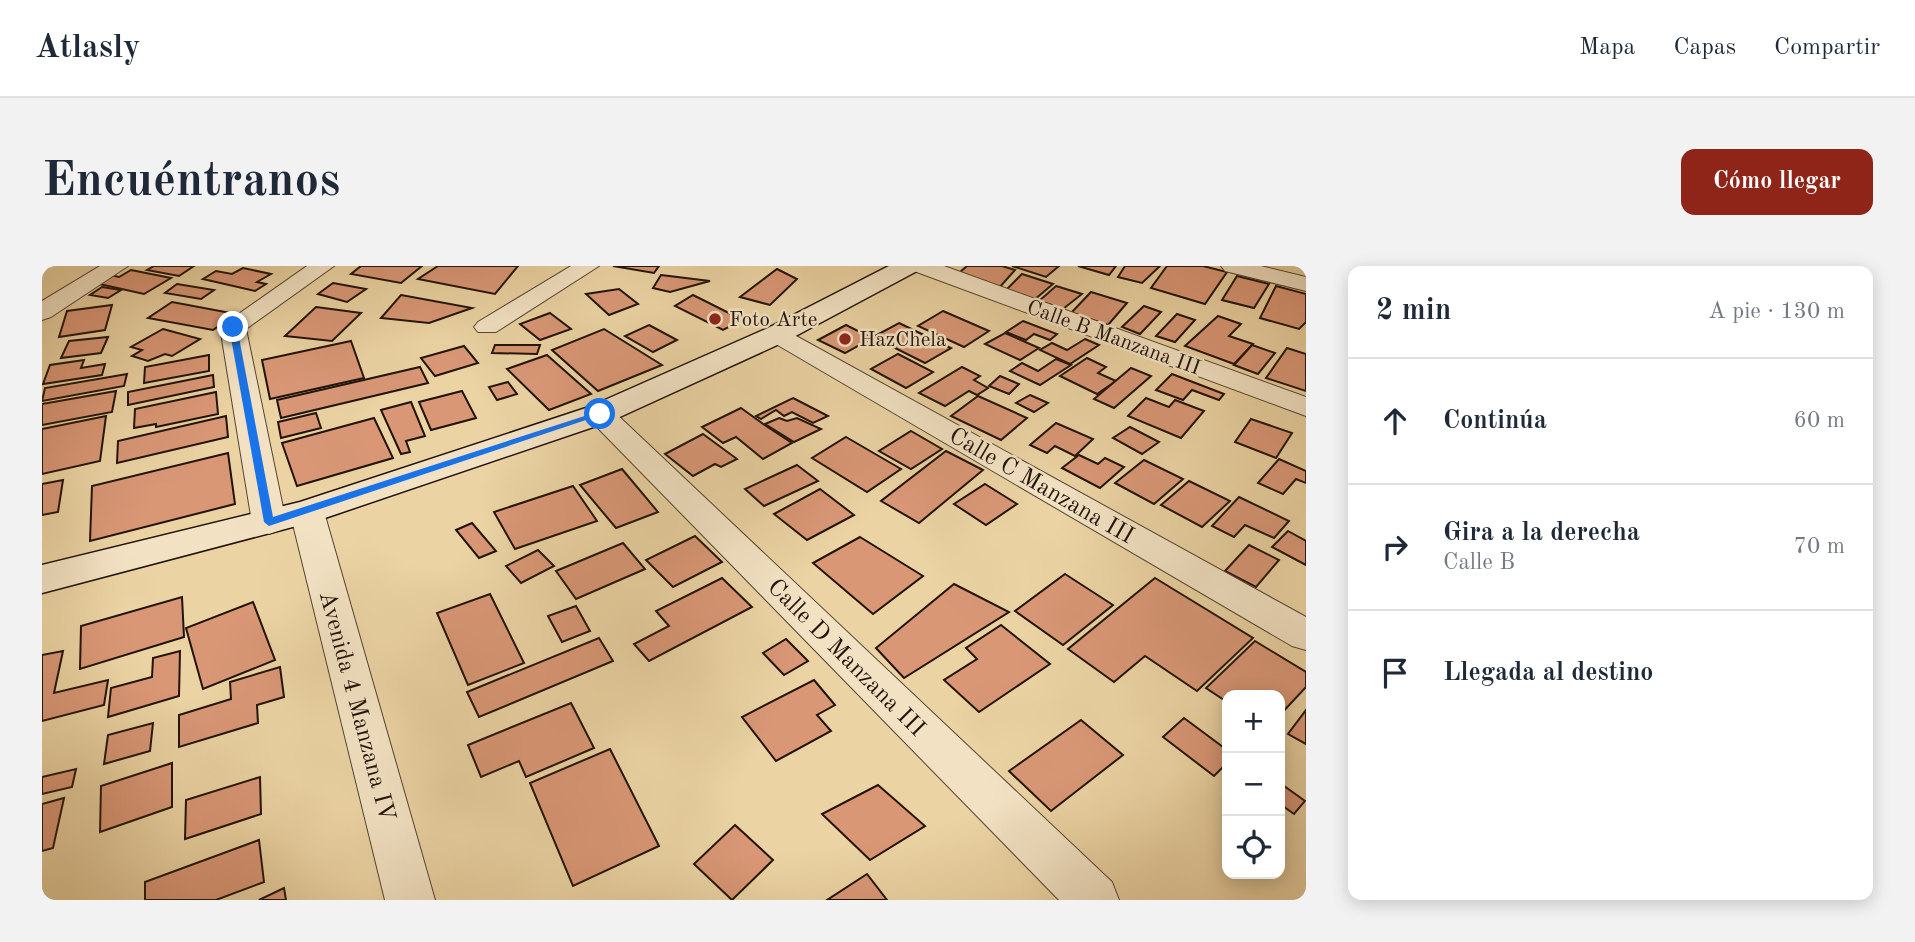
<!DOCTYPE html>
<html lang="es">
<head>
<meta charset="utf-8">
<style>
	body { margin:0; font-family:"Old Standard TT",serif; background:#f2f2f3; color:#1f2937 }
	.controls { position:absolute; right:21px; bottom:21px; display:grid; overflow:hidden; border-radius:14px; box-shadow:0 4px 18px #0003 }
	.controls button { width:63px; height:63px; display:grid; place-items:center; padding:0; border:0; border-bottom:2px solid #e0e1e3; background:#fff; color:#1f2937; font:35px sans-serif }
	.stop { position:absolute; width:21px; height:21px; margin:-16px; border:5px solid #1a73e8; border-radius:50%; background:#fff }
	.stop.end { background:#1a73e8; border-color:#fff; box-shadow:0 2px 7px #0008 }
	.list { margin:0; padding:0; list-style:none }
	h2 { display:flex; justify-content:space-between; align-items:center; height:91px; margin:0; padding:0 28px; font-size:30px }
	h2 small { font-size:23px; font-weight:400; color:#747a83 }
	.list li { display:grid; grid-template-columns:46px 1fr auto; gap:21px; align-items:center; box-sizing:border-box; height:126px; padding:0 28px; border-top:2px solid #e0e1e3 }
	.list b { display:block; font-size:26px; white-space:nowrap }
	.list p { margin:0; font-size:23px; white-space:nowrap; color:#747a83 }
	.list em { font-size:23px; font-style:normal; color:#747a83 }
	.icon { flex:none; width:38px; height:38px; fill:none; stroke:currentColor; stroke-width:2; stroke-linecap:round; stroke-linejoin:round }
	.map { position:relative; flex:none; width:1264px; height:634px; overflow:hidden; border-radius:14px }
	header { display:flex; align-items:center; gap:42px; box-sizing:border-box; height:98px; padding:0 35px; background:#fff; border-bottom:2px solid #e0e1e3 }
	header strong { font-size:33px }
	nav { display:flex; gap:38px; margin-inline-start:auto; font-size:24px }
	.intro { display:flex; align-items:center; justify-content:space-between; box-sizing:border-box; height:168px; padding:0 42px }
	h1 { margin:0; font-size:49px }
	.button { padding:18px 32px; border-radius:14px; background:#8f2418; color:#fff; font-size:24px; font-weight:700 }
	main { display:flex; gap:42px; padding:0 42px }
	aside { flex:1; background:#fff; border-radius:14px; box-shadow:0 4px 18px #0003 }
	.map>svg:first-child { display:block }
	.building { fill:#d99776; stroke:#21130a; stroke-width:2 }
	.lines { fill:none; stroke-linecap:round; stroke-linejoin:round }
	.street-casing { stroke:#544330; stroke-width:2 }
	.secondary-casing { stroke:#21130a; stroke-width:3 }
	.street { fill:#f2e2c3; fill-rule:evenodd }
	.secondary { fill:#f2e2c3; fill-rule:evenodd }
	.route { fill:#1a73e8 }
	.poi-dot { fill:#8f2418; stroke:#f2e2c3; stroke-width:2.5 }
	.labels { text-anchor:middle; stroke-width:5; stroke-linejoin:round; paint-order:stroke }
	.far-poi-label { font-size:21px; fill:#21130a; stroke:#f2e2c3; text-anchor:start }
	.far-street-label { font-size:21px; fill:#21130a; stroke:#f2e2c3 }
	.street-label { font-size:24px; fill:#21130a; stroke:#f2e2c3 }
</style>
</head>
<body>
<header>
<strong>Atlasly</strong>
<nav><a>Mapa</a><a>Capas</a><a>Compartir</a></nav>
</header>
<div class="intro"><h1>Encuéntranos</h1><a class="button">Cómo llegar</a></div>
<main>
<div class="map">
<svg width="1264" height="634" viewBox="0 0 1264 634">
	<rect width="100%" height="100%" fill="#ebd3a3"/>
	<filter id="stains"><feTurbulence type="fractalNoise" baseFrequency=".00286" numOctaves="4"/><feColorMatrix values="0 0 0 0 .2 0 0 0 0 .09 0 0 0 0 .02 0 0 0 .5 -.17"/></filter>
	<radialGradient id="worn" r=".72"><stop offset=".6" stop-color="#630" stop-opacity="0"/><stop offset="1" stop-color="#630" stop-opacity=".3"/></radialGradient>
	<g class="building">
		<polygon points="112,0 152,0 137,10 105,4"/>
		<polygon points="319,0 380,0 359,17 309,8"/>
		<polygon points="396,0 476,0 453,28 376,13"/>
		<polygon points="571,0 617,0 612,7"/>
		<polygon points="925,0 960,0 973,4 957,22 917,7"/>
		<polygon points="970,0 1017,0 1004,11"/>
		<polygon points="1036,0 1074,0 1067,9"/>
		<polygon points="1083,0 1118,0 1100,17 1076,11"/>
		<polygon points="1125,0 1161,0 1185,6 1163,38 1109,22"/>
		<polygon points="201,2 229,8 215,16 224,18 213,25 161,13 174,5 190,8"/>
		<polygon points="735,3 755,13 728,39 698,31"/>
		<polygon points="89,4 129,12 102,28 53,17 68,9 77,11"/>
		<polygon points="980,8 1011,18 992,34 964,24"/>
		<polygon points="619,9 668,15 628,26 611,22"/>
		<polygon points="1195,10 1227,18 1212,42 1180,34"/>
		<polygon points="291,17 324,23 305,36 276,28"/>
		<polygon points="135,18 172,24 159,33 123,27"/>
		<polygon points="1014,20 1040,28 1021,43 997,35"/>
		<polygon points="1234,20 1264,28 1264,56 1257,63 1218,52"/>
		<polygon points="60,21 79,24 66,32 48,29"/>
		<polygon points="577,23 596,38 567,49 544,28"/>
		<polygon points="1049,26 1085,37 1066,59 1029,47"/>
		<polygon points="359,29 430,42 387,57 339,52"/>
		<polygon points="651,29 701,54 681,64 633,40"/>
		<polygon points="130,36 194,48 171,64 106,52"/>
		<polygon points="70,39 63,64 17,71 25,45"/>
		<polygon points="1102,40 1119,46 1098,68 1080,61"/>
		<polygon points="274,41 319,47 290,75 243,70"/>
		<polygon points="901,45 947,65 922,81 876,60"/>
		<polygon points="508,47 529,63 498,74 478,58"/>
		<polygon points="1135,48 1153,54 1133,76 1114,70"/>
		<polygon points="1176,50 1199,58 1187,70 1211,78 1192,98 1143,80"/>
		<polygon points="981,55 1015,68 1008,74 992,68 984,74 964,66"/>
		<polygon points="857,57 909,82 883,97 831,71"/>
		<polygon points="607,59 635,74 611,86 583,70"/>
		<polygon points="804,59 830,72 803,87 776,74"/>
		<polygon points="121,63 158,73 130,90 123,88 106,95 90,90 100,84 89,81"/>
		<polygon points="562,63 620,99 556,125 510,84"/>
		<polygon points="963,67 997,82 978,94 943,78"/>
		<polygon points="66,71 59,87 19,92 27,75"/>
		<polygon points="1043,73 1057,79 1028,98 998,84 1010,77 1025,84"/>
		<polygon points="309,75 322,112 228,133 220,94"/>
		<polygon points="453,79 498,79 495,88 450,87"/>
		<polygon points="1210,79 1233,87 1216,108 1192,99"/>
		<polygon points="422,80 436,97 393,110 379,92"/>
		<polygon points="1245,82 1264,88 1264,125 1224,112"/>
		<polygon points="856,88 891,106 864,122 829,103"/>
		<polygon points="167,89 167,105 102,117 103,101"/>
		<polygon points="505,89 549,128 507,144 465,103"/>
		<polygon points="1045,92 1064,101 1056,107 1074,115 1055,128 1018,110"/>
		<polygon points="1014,93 1029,99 998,119 968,105 980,97 996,105"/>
		<polygon points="42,94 39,102 63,98 60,109 1,118 8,99"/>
		<polygon points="378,101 386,117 239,152 235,134"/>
		<polygon points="920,101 938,110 932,114 946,122 935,129 927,125 903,140 877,127"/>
		<polygon points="1089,102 1109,110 1072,142 1052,133"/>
		<polygon points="85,108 82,120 0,135 3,122"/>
		<polygon points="1130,108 1182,128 1177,134 1150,124 1141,134 1114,124"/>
		<polygon points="171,109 172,121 86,139 86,126"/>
		<polygon points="958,110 977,118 967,128 947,120"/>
		<polygon points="466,116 475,128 455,134 447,121"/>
		<polygon points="74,125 70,146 0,159 0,138"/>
		<polygon points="420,125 434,152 389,164 377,136"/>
		<polygon points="174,126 176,148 114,161 114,158 92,162 93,143"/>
		<polygon points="988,129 1006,137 992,146 974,137"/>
		<polygon points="936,130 985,152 959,174 909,150"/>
		<polygon points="751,132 786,150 771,157 750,146 742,150 734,144 719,153 714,150"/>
		<polygon points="1104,132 1127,141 1133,134 1162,145 1139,172 1086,150"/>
		<polygon points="369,136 383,170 364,175 368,186 359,188 339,144"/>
		<polygon points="699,142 724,160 750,177 721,193 694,171 681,177 660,161"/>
		<polygon points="274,147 279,162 239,172 236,156"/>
		<polygon points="64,150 58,195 0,208 0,163"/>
		<polygon points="184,150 186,171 75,197 76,175"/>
		<polygon points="332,152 351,192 255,220 240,177"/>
		<polygon points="737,152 745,155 755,152 779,163 752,176 723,158"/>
		<polygon points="1209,153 1250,167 1234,192 1193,176"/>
		<polygon points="1014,157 1051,173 1033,190 1013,180 1005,187 988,179"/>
		<polygon points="1088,161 1117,176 1100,188 1071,172"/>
		<polygon points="869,165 900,183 869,203 837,185"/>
		<polygon points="661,168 695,193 679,201 673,198 651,210 623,188"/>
		<polygon points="804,171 859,203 825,226 770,192"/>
		<polygon points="904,185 941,204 877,257 839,235"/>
		<polygon points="186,187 193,238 48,275 50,220"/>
		<polygon points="1037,189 1056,198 1063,192 1082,201 1058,222 1020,202"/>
		<polygon points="1237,193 1264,205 1264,217 1254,213 1241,228 1216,217"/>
		<polygon points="1102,194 1141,213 1112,238 1073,217"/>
		<polygon points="755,199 776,215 722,240 703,223"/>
		<polygon points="580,203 616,246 574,262 538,219"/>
		<polygon points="21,214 16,246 0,249 0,218"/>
		<polygon points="1147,215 1188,235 1160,261 1119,239"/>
		<polygon points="943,218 975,238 944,259 912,238"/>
		<polygon points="531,220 555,255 473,283 452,246"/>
		<polygon points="778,223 812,249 765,274 732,248"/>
		<polygon points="1197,231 1247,255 1232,272 1203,259 1192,271 1170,260"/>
		<polygon points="430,257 454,285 437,292 414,264"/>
		<polygon points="1246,265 1264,275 1264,299 1230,281"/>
		<polygon points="653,270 680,296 631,321 604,294"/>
		<polygon points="818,271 881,310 831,348 771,297"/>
		<polygon points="581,277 603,303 534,333 514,305"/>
		<polygon points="1207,279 1237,294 1214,321 1183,305"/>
		<polygon points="496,284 512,300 479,317 464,300"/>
		<polygon points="1023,308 1071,339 1021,379 973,345"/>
		<polygon points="680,312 710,341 607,395 592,378 627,360 614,345"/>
		<polygon points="1113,312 1211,372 1155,425 1103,390 1072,416 1026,383"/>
		<polygon points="912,318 967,346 862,412 834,382"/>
		<polygon points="448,328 482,397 426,419 395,347"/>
		<polygon points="140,331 142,371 38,403 39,360"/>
		<polygon points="211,336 233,394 161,423 144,362"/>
		<polygon points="534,340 548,365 520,376 506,350"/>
		<polygon points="959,359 1008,398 937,446 902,414 935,393 924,382"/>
		<polygon points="557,372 571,395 437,451 425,426"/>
		<polygon points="744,373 766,395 742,409 721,387"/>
		<polygon points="1213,375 1264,406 1264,421 1238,449 1238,429 1185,429 1185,436 1164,422"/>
		<polygon points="21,385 12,427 66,414 62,439 0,455 0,389"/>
		<polygon points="138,385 137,430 66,451 69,422 110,411 111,392"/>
		<polygon points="238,401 242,431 215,439 216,457 137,481 137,449 189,433 188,416"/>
		<polygon points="772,414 793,439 775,449 789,465 734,495 700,451"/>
		<polygon points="529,437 552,482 484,511 477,495 439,511 426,479"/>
		<polygon points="1264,444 1264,478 1246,468"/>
		<polygon points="1142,452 1185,484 1185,497 1172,510 1121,471"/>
		<polygon points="1039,454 1081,489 1009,545 967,505"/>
		<polygon points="111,457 108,485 62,498 66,469"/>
		<polygon points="568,483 617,580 531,620 488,517"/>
		<polygon points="130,497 130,541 58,566 59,520"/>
		<polygon points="34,503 30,521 0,528 0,511"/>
		<polygon points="218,511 219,548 143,573 144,534"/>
		<polygon points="1238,517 1263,535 1252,548 1238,538"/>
		<polygon points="836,519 883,560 828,594 780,548"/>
		<polygon points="22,532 11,582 0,585 0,538"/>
		<polygon points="693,559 731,594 690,634 652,598"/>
		<polygon points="217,574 222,616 174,634 103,634 103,616"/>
		<polygon points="825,608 845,634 785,634"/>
		<polygon points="242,622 244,634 217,634"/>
	</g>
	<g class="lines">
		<g class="street-casing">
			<g id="street">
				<polygon points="58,0 86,0 9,51 0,54 0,35"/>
				<polygon points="265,0 292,0 204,63 244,256 239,264 227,268 215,264 210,256 178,61"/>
				<polygon points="529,0 557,0 454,66 436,66 432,61 436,56"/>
				<polygon points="868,0 902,0 1264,131 1264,150 872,5"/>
				<polygon points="1179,0 1219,0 1264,11 1264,25 1183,5"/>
				<polygon points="736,60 1264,351 1264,384 1250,380 727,74 723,68 727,62"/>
				<polygon points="558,139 568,142 1070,616 1077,634 1017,634 548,154 543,148 548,142"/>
				<polygon points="265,235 277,238 282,246 393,634 343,634 248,246 253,238"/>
			</g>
		</g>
		<g class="secondary-casing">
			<polygon id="secondary" points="847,0 878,0 875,5 746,74 569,155 277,254 0,327 0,299 258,236 547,141 726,62"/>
		</g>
		<use href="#street" class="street"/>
		<use href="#secondary" class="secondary"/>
	</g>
	<polygon class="route" points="191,59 195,61 231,251 555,146 562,148 227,260 222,256 187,61"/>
	<g class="poi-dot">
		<circle cx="673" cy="53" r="7"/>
		<circle cx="803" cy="73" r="7"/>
	</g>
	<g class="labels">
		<g class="far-poi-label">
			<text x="687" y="60">Foto Arte</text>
			<text x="817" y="80">HazChela</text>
		</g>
		<g class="far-street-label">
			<text transform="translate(1072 71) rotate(20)" y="7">Calle B Manzana III</text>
		</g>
		<g class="street-label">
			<text transform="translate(1000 219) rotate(30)" y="8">Calle C Manzana III</text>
			<text transform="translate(805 391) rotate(45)" y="8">Calle D Manzana III</text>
			<text transform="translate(316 440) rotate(75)" y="8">Avenida 4 Manzana IV</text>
		</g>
	</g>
	<rect width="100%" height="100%" filter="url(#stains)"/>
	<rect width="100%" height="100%" fill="url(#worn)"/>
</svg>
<div class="controls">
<button>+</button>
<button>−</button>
<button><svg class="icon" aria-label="locate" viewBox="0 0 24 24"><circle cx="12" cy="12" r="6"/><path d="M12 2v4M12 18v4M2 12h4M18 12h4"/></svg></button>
</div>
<div class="stop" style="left:558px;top:148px"></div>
<div class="stop end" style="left:191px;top:61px"></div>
</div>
<aside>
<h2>2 min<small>A pie · 130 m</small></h2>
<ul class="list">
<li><svg class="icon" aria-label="ahead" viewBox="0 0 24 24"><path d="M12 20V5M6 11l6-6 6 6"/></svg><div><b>Continúa</b></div><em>60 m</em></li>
<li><svg class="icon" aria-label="right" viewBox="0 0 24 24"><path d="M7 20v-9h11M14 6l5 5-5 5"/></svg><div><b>Gira a la derecha</b><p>Calle B</p></div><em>70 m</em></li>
<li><svg class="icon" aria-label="arrive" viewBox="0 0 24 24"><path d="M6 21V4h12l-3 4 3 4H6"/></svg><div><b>Llegada al destino</b></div></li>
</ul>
</aside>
</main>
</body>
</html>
